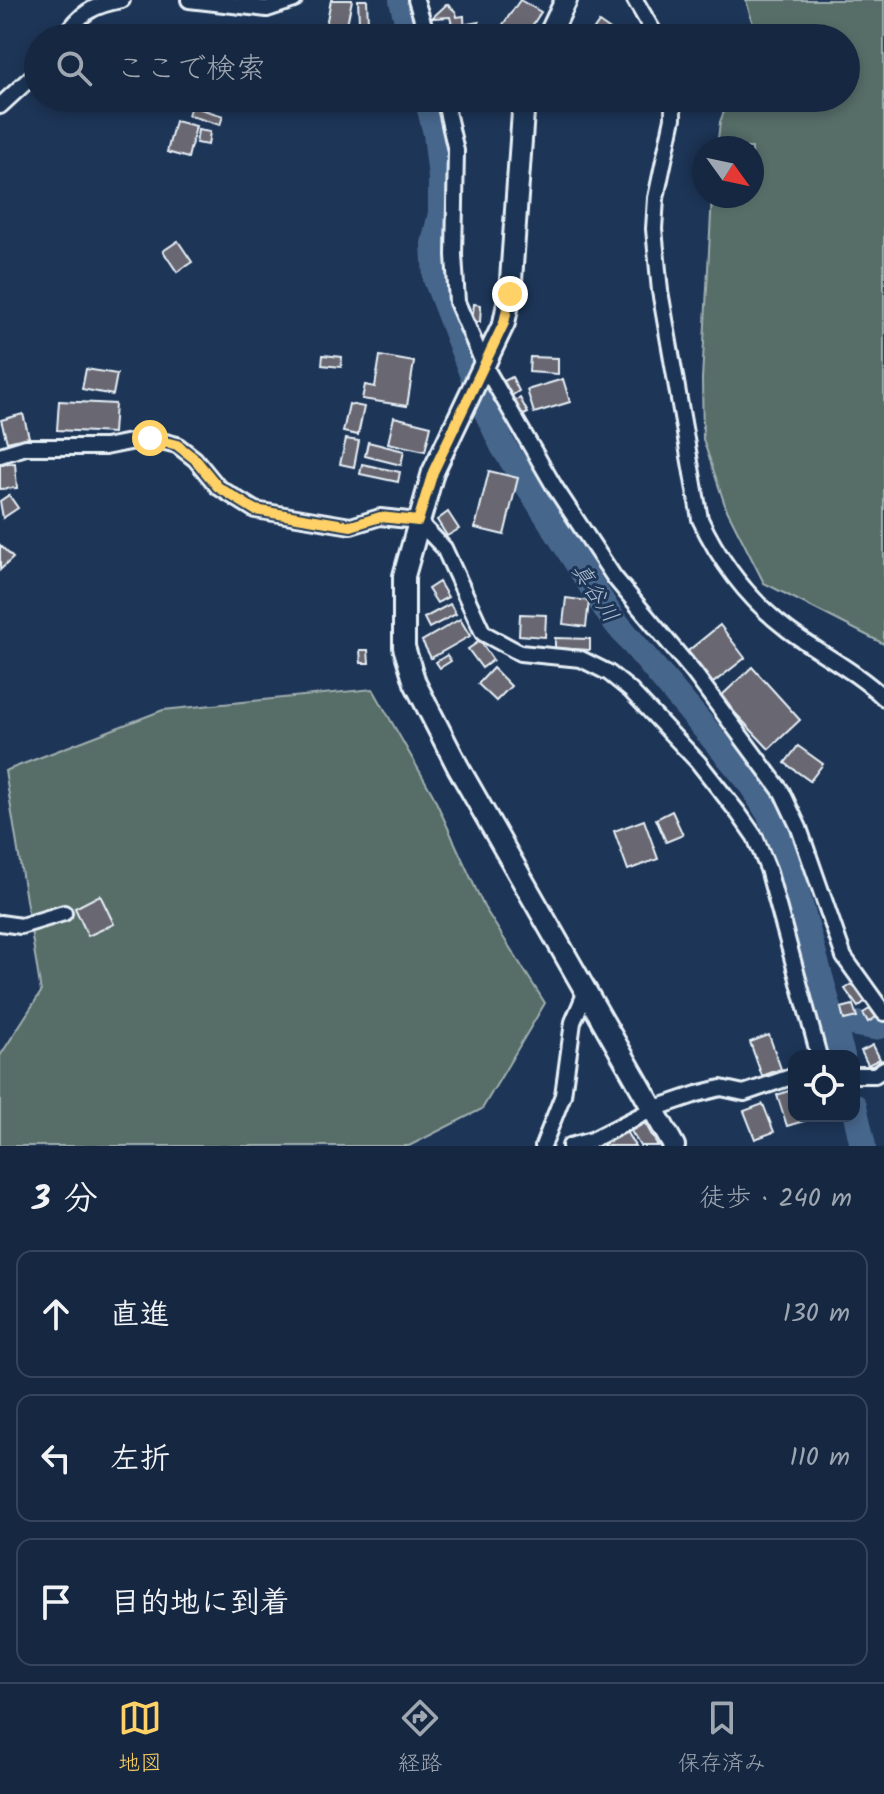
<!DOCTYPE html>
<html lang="ja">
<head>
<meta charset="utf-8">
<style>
	body { margin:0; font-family:Kalam,"Klee One",sans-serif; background:#1f3048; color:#f1f3f6 }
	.controls { position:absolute; right:24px; bottom:24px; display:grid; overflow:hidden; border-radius:16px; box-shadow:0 4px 12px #0003 }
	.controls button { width:72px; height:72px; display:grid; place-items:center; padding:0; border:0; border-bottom:2px solid #35445a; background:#162841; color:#f1f3f6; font:40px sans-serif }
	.compass { position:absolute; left:692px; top:136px; width:72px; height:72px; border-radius:50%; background:#162841; box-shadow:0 4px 12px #0003; rotate:123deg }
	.stop { position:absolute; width:24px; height:24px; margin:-18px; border:6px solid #ffd166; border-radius:50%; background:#fff }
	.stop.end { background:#ffd166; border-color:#fff; box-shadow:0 2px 8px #0008 }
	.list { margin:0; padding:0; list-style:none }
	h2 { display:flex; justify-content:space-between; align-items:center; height:104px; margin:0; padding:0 32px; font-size:34px }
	h2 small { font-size:26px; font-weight:400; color:#9ea6b1 }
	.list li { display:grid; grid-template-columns:52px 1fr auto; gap:24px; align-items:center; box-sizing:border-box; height:128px; margin:0 16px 16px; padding:0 16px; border:2px solid #35445a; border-radius:16px }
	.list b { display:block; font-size:30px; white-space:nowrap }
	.list em { font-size:26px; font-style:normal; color:#9ea6b1 }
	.icon { flex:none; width:44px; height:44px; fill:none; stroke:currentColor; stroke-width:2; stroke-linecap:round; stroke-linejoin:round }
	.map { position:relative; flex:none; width:884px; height:1146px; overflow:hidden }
	.search { position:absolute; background:#162841; box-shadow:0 4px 12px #0003; left:24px; right:24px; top:24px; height:88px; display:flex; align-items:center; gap:20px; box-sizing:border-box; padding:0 28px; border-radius:44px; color:#9ea6b1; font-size:30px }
	.sheet { height:536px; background:#162841 }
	nav { display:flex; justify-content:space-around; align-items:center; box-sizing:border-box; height:112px; border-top:2px solid #35445a; background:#162841; font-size:22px; color:#9ea6b1 }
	nav a { display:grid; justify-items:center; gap:4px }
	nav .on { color:#ffd166 }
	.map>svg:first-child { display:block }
	.green { fill:#576d68; stroke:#a0afb0; stroke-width:2 }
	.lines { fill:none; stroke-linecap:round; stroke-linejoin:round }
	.river { stroke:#47668c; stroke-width:26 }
	.building { fill:#696772; stroke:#e8f1f8; stroke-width:2 }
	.street-casing { stroke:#e8f1f8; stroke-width:20 }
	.secondary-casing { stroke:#e8f1f8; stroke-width:26 }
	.street { stroke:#1d3557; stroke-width:14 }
	.secondary { stroke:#1d3557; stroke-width:20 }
	.route { stroke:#ffd166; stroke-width:10 }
	.labels { text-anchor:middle; stroke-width:6; stroke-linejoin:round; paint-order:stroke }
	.water-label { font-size:22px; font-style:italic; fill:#b0c0d2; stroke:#1d3557 }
</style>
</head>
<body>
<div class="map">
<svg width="884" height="1146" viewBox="0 0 884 1146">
	<rect width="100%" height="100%" fill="#1d3557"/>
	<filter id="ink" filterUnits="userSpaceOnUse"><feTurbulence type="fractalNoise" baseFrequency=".0125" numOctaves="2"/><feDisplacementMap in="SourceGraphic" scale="16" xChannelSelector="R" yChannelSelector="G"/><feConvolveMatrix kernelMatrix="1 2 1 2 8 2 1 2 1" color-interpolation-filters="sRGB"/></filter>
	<g filter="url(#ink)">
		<g class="green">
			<polygon points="746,0 884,0 884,644 764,583 726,508 703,439 702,379 712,196 752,196 752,148 717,148 720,122 729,98 846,98 846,38 752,38 755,31"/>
			<polygon points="373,689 433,795 484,907 545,1003 482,1109 409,1146 0,1146 0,1056 41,992 5,771 163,710"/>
		</g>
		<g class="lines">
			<g class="river">
				<polyline points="402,0 411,38"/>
				<polyline points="427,98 436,133 441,178 441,213 434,244 436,279 485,408 503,446 612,618 750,782 770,815 786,854 842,1056"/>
				<polyline points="833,1020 874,1027 884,1025"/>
				<polyline points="854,1106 863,1146"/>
			</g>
		</g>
		<g class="building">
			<polygon points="331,0 352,0 345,34 325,30"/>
			<polygon points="358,0 367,0 368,22 359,22"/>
			<polygon points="520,0 541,12 524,38 502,26"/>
			<polygon points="447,4 456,12 457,17 464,16 465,38 446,38 444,26 452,25 450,17 432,18"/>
			<polygon points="479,22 481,38 468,38 467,24"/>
			<polygon points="599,22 616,34 613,38 588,38"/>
			<polygon points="449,98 464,98 464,109 450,109"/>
			<polygon points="191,106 223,116 220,125 188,115"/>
			<polygon points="175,121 196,126 188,158 167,152"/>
			<polygon points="198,130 210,132 208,145 196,143"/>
			<polygon points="178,241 192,262 177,272 163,251"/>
			<polygon points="474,304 481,305 480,322 472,322"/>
			<polygon points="323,355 342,357 341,367 322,365"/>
			<polygon points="380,356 414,362 407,406 362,399 365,385 375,387"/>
			<polygon points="530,357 558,358 558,374 529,372"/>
			<polygon points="86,369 117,374 113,395 82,389"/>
			<polygon points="512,377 519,391 511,396 504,381"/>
			<polygon points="563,379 570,402 534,413 527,390"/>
			<polygon points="520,398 528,413 522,416 514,401"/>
			<polygon points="59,401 115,404 113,433 57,430"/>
			<polygon points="349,404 364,407 358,435 343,432"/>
			<polygon points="23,414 29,437 7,442 1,420"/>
			<polygon points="394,417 431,426 425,451 388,443"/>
			<polygon points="346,439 359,441 354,467 340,464"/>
			<polygon points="368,442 404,451 401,465 365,456"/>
			<polygon points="15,463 17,488 0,489 0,464"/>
			<polygon points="362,464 400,472 398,482 360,474"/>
			<polygon points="489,471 518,478 504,535 475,528"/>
			<polygon points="9,495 18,508 3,518 0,501"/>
			<polygon points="448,512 459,529 447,536 437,520"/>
			<polygon points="0,545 13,558 0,570"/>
			<polygon points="439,582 448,597 437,603 428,589"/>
			<polygon points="566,598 589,601 586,627 563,624"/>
			<polygon points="450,604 456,614 429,628 424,618"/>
			<polygon points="520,614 546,615 545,637 519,635"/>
			<polygon points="460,619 470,636 431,658 422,641"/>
			<polygon points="720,625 745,658 713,683 688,651"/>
			<polygon points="555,638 590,639 590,650 555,648"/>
			<polygon points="480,641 493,660 482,668 468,649"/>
			<polygon points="360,650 368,650 369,663 361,663"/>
			<polygon points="447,655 451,661 440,668 436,662"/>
			<polygon points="752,667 800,720 769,749 720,697"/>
			<polygon points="493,668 511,686 496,701 478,684"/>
			<polygon points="798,746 823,764 810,781 785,763"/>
			<polygon points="672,811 683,835 666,842 656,819"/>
			<polygon points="644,820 658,859 628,870 614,831"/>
			<polygon points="100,895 114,924 88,936 75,908"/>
			<polygon points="854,983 867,1000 858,1007 845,989"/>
			<polygon points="853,1005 857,1017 844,1020 841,1008"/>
			<polygon points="873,1007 878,1016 868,1022 863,1013"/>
			<polygon points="769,1035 781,1069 762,1076 750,1042"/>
			<polygon points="873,1045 880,1059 868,1065 861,1051"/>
			<polygon points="794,1089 794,1116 806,1116 807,1120 787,1126 777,1095"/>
			<polygon points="763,1104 774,1132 755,1139 744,1111"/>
			<polygon points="645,1123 658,1146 640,1146 631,1131"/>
			<polygon points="625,1130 635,1146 603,1146 602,1144"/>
		</g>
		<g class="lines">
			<g class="street-casing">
				<g id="street">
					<polyline points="189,0 267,9 294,0"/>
					<polyline points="416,0 428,38"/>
					<polyline points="635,0 657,38"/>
					<path d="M64 38C80 13 93 5 122 0"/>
					<polyline points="444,98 456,151 454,255 457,302 484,365 554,486 614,577 694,673 782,792 799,828 844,957 884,1013"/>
					<path d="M673 98V118L656 198 654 229 660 291 700 519C720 562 750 601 788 630 819 653 856 671 884 698"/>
					<polyline points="0,106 38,71"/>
					<polyline points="0,455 26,447 105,447 150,438 177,445 195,459 218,487 255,510 351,526 380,517 418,521 444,548 483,633 520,653 581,659 609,673 630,690 698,762 739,814 755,837 768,869 819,1056"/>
					<polyline points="0,923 21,926 64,913"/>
					<polyline points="854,1075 875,1075 884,1069"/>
					<polyline points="543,1146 563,1095 573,1022 587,989"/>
					<polyline points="570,1146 592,1140 653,1109 697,1094 721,1088 744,1093 794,1076"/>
				</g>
			</g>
			<g class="secondary-casing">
				<g id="secondary">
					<polyline points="548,38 566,0"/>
					<polyline points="524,98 510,294 504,323 433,472 404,576 404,647 415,683 458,767 674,1146"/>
				</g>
			</g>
			<use href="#street" class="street"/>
			<use href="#secondary" class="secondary"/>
		</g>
	</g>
	<g class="lines" filter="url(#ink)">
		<polyline class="route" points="150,438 177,445 195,459 218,487 255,510 351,526 380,517 418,521 433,472 504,323 510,294"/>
	</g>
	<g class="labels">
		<g class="water-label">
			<text transform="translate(596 592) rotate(57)" y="8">真谷川</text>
		</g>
	</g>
</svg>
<div class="controls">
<button><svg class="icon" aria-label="locate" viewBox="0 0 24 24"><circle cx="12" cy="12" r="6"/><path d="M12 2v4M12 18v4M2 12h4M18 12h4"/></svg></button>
</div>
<svg class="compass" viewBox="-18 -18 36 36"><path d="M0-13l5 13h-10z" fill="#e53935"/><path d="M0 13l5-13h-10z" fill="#9ea6b1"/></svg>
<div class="stop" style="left:150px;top:438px"></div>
<div class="stop end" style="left:510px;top:294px"></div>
<div class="search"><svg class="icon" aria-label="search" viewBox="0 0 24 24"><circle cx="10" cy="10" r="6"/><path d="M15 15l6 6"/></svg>ここで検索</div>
</div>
<section class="sheet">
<h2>3 分<small>徒歩 · 240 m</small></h2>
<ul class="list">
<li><svg class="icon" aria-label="ahead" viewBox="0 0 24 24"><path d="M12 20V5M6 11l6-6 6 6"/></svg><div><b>直進</b></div><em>130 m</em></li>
<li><svg class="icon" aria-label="left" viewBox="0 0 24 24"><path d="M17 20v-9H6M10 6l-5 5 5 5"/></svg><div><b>左折</b></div><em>110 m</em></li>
<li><svg class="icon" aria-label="arrive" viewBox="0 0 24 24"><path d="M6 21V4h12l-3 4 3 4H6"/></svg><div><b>目的地に到着</b></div></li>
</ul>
</section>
<nav>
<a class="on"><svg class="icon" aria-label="map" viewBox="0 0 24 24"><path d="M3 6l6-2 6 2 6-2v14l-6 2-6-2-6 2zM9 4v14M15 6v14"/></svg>地図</a>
<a><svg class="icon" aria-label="directions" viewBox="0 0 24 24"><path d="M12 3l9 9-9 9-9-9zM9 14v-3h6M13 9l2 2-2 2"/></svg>経路</a>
<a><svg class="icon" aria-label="saved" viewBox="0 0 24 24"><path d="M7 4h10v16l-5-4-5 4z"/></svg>保存済み</a>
</nav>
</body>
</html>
